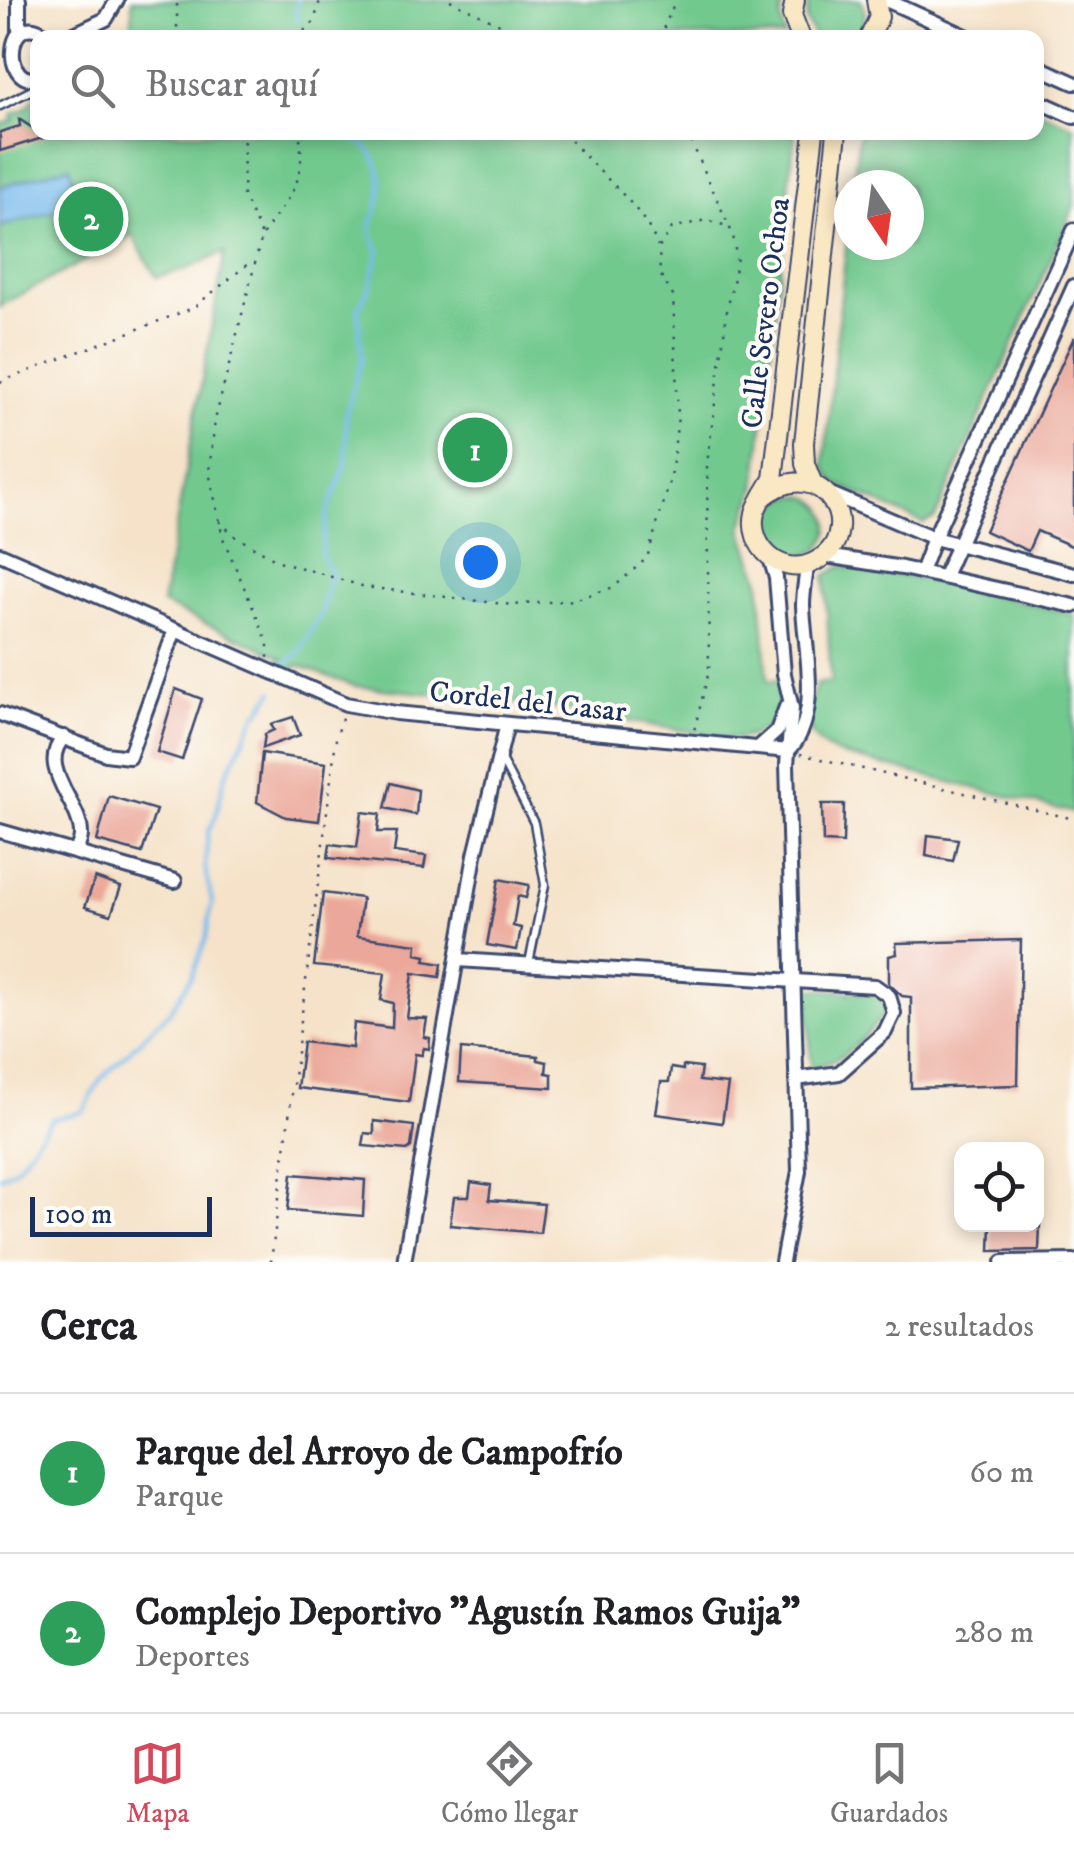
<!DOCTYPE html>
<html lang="es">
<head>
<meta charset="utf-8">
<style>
	body { margin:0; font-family:"IM FELL DW Pica",serif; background:#f6f6f6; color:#202124 }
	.controls { position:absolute; right:30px; bottom:30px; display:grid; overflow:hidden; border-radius:20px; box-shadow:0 5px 15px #0003 }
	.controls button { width:90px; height:90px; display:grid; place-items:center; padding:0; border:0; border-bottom:2px solid #e0e0e0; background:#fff; color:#202124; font:50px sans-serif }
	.compass { position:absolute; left:834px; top:170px; width:90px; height:90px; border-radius:50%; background:#fff; box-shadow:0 5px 15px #0003; rotate:167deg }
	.scale { position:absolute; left:30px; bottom:25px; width:182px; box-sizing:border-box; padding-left:10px; border:5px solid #1b2f5e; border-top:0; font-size:28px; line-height:35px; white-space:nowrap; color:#1b2f5e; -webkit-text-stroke:8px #fdfcf7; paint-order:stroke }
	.you { position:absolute; left:480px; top:562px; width:35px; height:35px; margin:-25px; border:8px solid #fff; border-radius:50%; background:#1a73e8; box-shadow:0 0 0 15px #1a73e833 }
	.badge { display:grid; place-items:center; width:65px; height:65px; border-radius:50%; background:#d1495b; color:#fff; font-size:32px; font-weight:700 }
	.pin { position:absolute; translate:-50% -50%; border:5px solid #fff; box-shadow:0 2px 10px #0006 }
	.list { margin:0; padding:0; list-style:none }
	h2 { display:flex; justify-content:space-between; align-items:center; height:130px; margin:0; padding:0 40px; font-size:42px }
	h2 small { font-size:32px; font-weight:400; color:#757577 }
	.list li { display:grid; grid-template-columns:65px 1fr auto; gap:30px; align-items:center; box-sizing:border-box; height:160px; padding:0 40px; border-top:2px solid #e0e0e0 }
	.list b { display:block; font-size:38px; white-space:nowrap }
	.list p { margin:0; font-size:32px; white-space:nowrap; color:#757577 }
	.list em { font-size:32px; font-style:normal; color:#757577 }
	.icon { flex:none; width:55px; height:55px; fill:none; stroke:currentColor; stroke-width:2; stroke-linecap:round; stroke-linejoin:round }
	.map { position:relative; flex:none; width:1074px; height:1262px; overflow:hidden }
	.search { position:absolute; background:#fff; box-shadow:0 5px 15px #0003; left:30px; right:30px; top:30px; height:110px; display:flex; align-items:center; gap:25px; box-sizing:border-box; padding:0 35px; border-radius:20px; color:#757577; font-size:38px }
	.sheet { height:450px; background:#fff }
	nav { display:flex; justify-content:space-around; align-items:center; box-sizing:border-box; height:140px; border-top:2px solid #e0e0e0; background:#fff; font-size:28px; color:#757577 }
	nav a { display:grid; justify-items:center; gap:5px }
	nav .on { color:#d1495b }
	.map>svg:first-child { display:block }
	.green { fill:#72c98e; stroke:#467c76; stroke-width:2.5 }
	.water { fill:#78bbed; stroke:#4a75a6; stroke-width:2.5 }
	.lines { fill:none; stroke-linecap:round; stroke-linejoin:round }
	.stream { stroke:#78bbed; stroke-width:4 }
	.building { fill:#eba799 }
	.service-casing { stroke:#3c4a6e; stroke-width:11 }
	.minor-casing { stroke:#3c4a6e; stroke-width:18 }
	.secondary-casing { stroke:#3c4a6e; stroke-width:22 }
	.path { stroke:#3c4a6e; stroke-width:2.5; stroke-dasharray:2.5 8; stroke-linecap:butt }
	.service { stroke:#fff; stroke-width:6 }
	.minor { stroke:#fff; stroke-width:12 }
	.secondary { stroke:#fae7c3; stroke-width:18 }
	.labels { text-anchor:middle; stroke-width:8; stroke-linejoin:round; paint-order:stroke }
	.street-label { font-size:30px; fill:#1b2f5e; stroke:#fdfcf7 }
</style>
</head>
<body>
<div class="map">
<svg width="1074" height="1262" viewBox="0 0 1074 1262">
	<rect width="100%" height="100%" fill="#fdfcf7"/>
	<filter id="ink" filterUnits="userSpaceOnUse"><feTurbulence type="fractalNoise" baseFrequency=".01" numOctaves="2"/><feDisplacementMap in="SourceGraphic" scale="20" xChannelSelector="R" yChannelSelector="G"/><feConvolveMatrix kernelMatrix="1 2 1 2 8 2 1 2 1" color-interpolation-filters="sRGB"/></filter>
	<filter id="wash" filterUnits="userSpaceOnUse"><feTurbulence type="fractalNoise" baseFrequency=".0048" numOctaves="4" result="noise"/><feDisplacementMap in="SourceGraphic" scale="40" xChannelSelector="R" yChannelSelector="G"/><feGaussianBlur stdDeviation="2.25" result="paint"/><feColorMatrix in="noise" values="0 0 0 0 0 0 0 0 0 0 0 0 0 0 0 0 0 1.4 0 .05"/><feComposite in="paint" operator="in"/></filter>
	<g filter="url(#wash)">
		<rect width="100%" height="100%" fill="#f5e2c8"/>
		<g class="green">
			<polygon points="132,0 783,0 781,17 785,37 157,37 157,30 132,30"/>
			<path d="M809 0H861C868 14 865 26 855 37H815L806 21Z"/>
			<path d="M37 95 38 132 795 133 756 488 742 528 760 581 768 681 780 680C783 716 768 737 732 739L524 703 354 686 298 665 291 672 278 662 283 658 162 604 225 252 185 270 156 277 132 235 2 305 0 309V125L14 120 12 114 25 109Z"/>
			<polygon points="1037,110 1074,126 1074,207 935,518 923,523 835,483 824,466 849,217 849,245 909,245 909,185 853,185 859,133 1036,132"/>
			<circle cx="799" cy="526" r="30"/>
			<path d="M841 566 927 580 1074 614V813L838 754C803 739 801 718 817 684L831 682 825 576Z"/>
			<path d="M808 988 879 995 886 1012C865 1037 845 1063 811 1067Z"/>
		</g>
		<polygon class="water" points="69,166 80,203 0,227 0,187"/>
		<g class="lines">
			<g class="stream">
				<polyline points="296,21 297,0"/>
				<path d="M284 666 300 651 322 612 331 573 321 554 327 513 346 464V413L362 358 358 309 370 286 379 250C375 243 371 236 371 227 371 216 373 222 376 212 385 185 382 154 356 140L353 132"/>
				<polyline points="0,1177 17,1167 52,1119 83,1112 101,1079 170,1011 192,976 206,939 212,902 205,867 208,832 215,819 225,777 255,717 274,691"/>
			</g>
		</g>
		<g id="blocks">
			<g class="building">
				<polygon points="19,119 46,137 0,151 0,132 20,126"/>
				<polygon points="1074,337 1074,547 1037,531 1028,551 985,531"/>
				<polygon points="176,689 202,699 182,760 157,752"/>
				<polygon points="293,717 300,735 263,748 265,734 274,730 271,724"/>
				<polygon points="262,753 326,763 319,821 286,817 257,802"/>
				<polygon points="391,783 418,790 416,815 385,808"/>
				<polygon points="109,796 156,810 142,853 97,841"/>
				<polygon points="822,804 844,804 843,843 823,842"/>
				<polygon points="362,812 380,814 378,832 397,832 394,852 426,856 424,868 328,858 330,844 357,847"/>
				<polygon points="928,835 958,839 953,861 926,856"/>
				<polygon points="95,878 121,887 111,915 85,907"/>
				<polygon points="499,879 529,885 526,898 518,896 513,926 521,928 517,950 487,945"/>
				<polygon points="323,893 362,898 357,936 417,944 416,954 426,956 425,961 442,964 440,977 413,973 407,1018 427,1019 424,1037 430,1038 429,1049 424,1048 422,1055 415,1054 409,1102 297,1088 303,1042 352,1048 354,1023 392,1028 393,1003 381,1000 385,973 314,966"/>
				<polygon points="1021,940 1018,1085 911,1088 911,997 902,996 889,984 889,956 897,954 896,943"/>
				<polygon points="461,1049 538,1056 538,1060 547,1062 546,1073 552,1074 552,1088 459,1082"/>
				<polygon points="683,1066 701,1068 699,1081 728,1084 722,1123 656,1114 661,1082 669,1082 671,1068 683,1070"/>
				<polygon points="374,1121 414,1126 411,1147 407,1150 363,1146 365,1133 374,1134"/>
				<polygon points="292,1174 365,1180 363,1216 288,1210"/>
				<polygon points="471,1182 491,1185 489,1200 544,1204 540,1233 450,1225 454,1197 469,1197"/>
				<polygon points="991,1224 1040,1224 1039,1250 990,1251"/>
			</g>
		</g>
	</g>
	<g filter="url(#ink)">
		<use href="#blocks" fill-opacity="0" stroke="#3c4a6e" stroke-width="2.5"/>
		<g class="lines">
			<g class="service-casing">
				<g id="service">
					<polyline points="0,106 32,90 38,81"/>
					<polyline points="500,757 534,823 545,885 529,963"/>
				</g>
			</g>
			<g class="minor-casing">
				<g id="minor">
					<polyline points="19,0 19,29"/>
					<polyline points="886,0 970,38"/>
					<polyline points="66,38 106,19 117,0"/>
					<polyline points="1036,66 1074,83"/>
					<path d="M38 78C0 89 6 0 50 38"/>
					<polyline points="1036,100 1074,117"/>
					<polyline points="826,492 934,538 1074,574"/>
					<polyline points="0,554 346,704 396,713 788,751"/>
					<polyline points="826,556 902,568 1074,606"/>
					<polyline points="770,558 776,578 784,674 792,708 787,764 799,1171 782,1262"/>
					<polyline points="921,572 934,538 1074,230"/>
					<polyline points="944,576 1074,286"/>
					<polyline points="0,714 106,754 129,757 175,630"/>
					<path d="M64 737C35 768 82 803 81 835 81 841 78 846 76 851"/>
					<polyline points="758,748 777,731 786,707"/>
					<path d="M788 751C823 716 804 649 803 605 803 592 806 578 807 566"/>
					<polyline points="0,831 175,881"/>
					<polyline points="458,960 875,986 889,996 894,1013 885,1032 839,1073 796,1079"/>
					<polyline points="404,1262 475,855 507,724"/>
					<polyline points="1003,1262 1074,1261"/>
				</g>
			</g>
			<g class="secondary-casing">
				<g id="secondary">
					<polyline points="795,0 792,15 801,38"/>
					<polyline points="869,38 879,17 876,0"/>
					<polyline points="813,484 805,464 804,443 837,132"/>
					<path d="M763 497C824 448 871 537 812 563 781 577 747 546 755 513 758 502 767 489 773 479L814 132"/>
				</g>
			</g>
			<g class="path">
				<polyline points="450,0 529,38"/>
				<polyline points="177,38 177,0"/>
				<polyline points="296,38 314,22 320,0"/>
				<polyline points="659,38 676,0"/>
				<polyline points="238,132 244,143 243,196 262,236 215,420 209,472 223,538 268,643 268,658"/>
				<path d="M565 132C594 173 640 199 658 247"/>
				<polyline points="687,132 733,235 737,263 727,311 707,464 709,671 694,731"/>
				<path d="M263 235C288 196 308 184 299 132"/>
				<polyline points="0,382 193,308 253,260"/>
				<polyline points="219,521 236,537 279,561 365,587 512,605 574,600 614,587 647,558 671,478 678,416 673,296 660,274 659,248 672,228 706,220 730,227"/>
				<polyline points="800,754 1074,819"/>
				<polyline points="271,1262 336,739 343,715"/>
			</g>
			<use href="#service" class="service"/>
			<use href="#minor" class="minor"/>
			<use href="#secondary" class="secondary"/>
		</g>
	</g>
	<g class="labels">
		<g class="street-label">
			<text transform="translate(765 313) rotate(-83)" y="10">Calle Severo Ochoa</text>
			<text transform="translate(528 701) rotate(6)" y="10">Cordel del Casar</text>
		</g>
	</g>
</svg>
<div class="controls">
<button><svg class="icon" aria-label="locate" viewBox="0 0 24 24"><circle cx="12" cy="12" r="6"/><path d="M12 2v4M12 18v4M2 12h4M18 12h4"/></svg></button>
</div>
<svg class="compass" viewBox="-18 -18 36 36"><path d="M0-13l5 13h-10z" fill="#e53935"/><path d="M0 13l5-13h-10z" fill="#757577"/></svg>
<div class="scale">100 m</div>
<div class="you"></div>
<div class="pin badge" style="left:475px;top:450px;background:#2e9e5b">1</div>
<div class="pin badge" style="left:91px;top:219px;background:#2e9e5b">2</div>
<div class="search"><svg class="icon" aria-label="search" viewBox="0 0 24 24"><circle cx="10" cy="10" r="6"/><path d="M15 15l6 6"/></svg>Buscar aquí</div>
</div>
<section class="sheet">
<h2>Cerca<small>2 resultados</small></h2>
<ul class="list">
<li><span class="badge" style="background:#2e9e5b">1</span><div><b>Parque del Arroyo de Campofrío</b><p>Parque</p></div><em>60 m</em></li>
<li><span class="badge" style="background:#2e9e5b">2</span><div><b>Complejo Deportivo &quot;Agustín Ramos Guija&quot;</b><p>Deportes</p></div><em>280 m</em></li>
</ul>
</section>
<nav>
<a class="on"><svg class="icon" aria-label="map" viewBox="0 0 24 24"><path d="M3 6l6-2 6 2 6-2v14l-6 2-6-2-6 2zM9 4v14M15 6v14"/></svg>Mapa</a>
<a><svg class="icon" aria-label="directions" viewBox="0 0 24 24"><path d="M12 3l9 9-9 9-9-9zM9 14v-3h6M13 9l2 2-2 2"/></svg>Cómo llegar</a>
<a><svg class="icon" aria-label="saved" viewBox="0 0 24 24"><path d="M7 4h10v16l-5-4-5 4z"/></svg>Guardados</a>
</nav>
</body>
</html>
